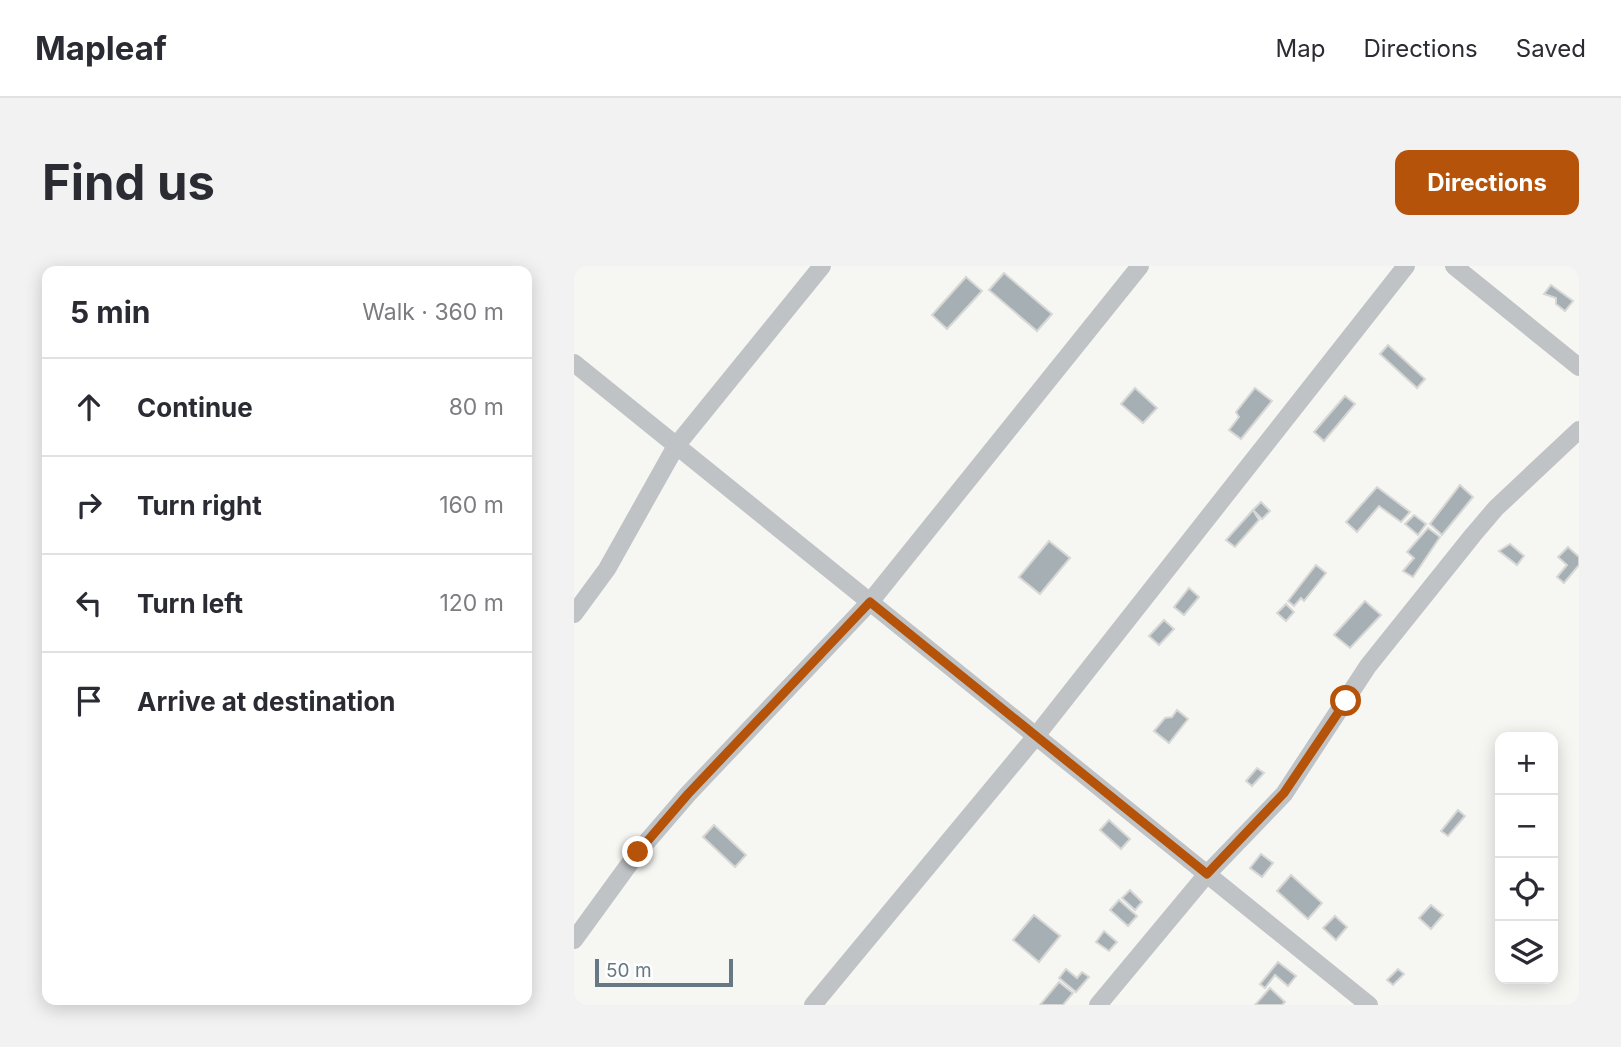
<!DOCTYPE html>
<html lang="en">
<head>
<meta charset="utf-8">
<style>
	body { margin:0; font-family:Inter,sans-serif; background:#f2f2f3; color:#2b2b33 }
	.controls { position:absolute; right:21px; bottom:21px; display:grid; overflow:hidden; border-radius:14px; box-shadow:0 4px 18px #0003 }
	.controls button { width:63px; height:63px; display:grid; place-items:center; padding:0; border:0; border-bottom:2px solid #e1e1e2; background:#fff; color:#2b2b33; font:35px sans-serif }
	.scale { position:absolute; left:21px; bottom:18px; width:138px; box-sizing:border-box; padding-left:7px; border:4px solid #657883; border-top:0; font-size:19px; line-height:24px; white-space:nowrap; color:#657883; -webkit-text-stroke:5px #fff; paint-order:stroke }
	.stop { position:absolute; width:21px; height:21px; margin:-16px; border:5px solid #b45309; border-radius:50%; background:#fff }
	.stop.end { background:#b45309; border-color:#fff; box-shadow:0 2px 7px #0008 }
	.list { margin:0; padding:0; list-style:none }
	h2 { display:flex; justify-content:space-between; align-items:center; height:91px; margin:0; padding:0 28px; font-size:30px }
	h2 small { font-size:23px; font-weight:400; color:#7c7c81 }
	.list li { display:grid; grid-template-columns:46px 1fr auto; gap:21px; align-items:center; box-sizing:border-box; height:98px; padding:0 28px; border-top:2px solid #e1e1e2 }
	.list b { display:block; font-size:26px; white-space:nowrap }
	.list em { font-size:23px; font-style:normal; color:#7c7c81 }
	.icon { flex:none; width:38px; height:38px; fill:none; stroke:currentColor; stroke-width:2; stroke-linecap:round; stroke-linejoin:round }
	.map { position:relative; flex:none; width:1005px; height:739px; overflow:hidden; border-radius:14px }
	header { display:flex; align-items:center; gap:42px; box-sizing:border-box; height:98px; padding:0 35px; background:#fff; border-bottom:2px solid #e1e1e2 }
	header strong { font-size:33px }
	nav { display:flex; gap:38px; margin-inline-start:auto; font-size:24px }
	.intro { display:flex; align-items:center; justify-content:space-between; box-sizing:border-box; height:168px; padding:0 42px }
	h1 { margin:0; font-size:49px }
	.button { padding:18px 32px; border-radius:14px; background:#b45309; color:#fff; font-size:24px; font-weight:700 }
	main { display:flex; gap:42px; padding:0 42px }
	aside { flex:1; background:#fff; border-radius:14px; box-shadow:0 4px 18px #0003 }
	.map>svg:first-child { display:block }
	.building { fill:#a5afb4; stroke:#d7d7d5; stroke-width:2 }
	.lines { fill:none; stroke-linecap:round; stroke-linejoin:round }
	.minor { stroke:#bfc3c6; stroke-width:18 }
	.route { stroke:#b45309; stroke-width:9 }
</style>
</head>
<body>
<header>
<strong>Mapleaf</strong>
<nav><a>Map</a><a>Directions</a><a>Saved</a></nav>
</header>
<div class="intro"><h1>Find us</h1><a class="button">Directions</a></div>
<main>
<aside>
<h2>5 min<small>Walk · 360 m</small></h2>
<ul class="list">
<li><svg class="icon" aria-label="ahead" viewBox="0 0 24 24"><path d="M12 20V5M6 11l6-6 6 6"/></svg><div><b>Continue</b></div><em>80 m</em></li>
<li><svg class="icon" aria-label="right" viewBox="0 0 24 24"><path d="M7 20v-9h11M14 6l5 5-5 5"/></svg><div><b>Turn right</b></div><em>160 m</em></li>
<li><svg class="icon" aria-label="left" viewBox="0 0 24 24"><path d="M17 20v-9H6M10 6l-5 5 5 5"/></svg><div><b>Turn left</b></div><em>120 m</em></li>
<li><svg class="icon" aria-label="arrive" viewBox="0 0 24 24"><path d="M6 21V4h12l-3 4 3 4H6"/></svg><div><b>Arrive at destination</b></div></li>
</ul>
</aside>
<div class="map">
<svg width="1005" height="739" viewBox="0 0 1005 739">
	<rect width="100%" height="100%" fill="#f6f6f3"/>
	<g class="building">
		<polygon points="430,7 478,48 463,65 415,24"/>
		<polygon points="392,11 408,25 373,63 358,49"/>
		<polygon points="977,19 999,35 991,45 982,38 982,32 970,28"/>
		<polygon points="814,79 851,113 843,122 806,88"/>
		<polygon points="561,122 583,142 569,157 547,138"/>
		<polygon points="681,122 698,135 667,173 655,164 665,151 662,146"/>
		<polygon points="771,130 781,138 750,175 740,166"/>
		<polygon points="886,219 899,231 868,269 856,258"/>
		<polygon points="803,221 836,246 827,256 805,240 783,266 772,256"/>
		<polygon points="687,236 696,245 688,253 679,244"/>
		<polygon points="679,244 685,254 661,281 652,274"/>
		<polygon points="840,249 852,258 844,269 831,258"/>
		<polygon points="854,262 866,271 839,311 829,305 840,292 833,286"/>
		<polygon points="475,275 496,292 466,328 445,311"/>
		<polygon points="936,278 950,290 943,299 925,285"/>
		<polygon points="994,281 1005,291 1005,299 990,317 983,311 993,299 984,291"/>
		<polygon points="742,299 752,307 730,335 727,332 720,340 714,335"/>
		<polygon points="615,322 625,331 610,349 600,341"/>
		<polygon points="791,335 807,349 776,382 760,369"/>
		<polygon points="712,338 720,346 712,355 703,347"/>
		<polygon points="590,354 600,363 585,379 575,370"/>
		<polygon points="603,444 614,453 595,477 580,465 591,452 598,451"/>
		<polygon points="683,502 690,507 678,520 672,515"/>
		<polygon points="884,544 891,550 874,570 867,565"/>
		<polygon points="535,554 556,573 547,583 526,564"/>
		<polygon points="140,559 172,589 161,601 129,571"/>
		<polygon points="687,588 699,597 688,611 676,602"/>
		<polygon points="717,609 748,637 734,653 703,625"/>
		<polygon points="556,624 568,636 561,644 548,632"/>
		<polygon points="545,634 563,650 554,660 536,644"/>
		<polygon points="857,639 869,649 857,663 845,652"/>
		<polygon points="460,649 486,670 465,696 439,674"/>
		<polygon points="761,650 773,661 762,674 749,662"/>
		<polygon points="530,665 543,676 535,685 522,676"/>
		<polygon points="704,696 722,710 714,720 701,709 691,722 686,718"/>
		<polygon points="492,703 503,712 508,706 515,711 502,726 485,712"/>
		<polygon points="824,703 830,708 819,719 813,714"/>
		<polygon points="485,716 499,727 489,739 466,739"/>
		<polygon points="696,722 711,736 708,739 681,739"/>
	</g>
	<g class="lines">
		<g class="minor">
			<polyline points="880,0 1005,101"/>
			<polyline points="0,97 795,739"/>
			<polyline points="0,348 33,303 102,180 248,0"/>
			<polyline points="0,674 64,586 114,528 296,336 566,0"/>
			<polyline points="239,739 462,470 832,0"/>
			<polyline points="524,739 633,608 710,528 794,400 899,269 922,242 1005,164"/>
		</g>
	</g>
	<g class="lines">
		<polyline class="route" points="64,586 114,528 296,336 633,608 710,527 772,435"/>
	</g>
</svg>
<div class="controls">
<button>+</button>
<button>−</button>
<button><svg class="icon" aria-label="locate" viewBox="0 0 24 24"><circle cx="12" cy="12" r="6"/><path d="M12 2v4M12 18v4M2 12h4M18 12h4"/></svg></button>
<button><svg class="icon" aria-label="layers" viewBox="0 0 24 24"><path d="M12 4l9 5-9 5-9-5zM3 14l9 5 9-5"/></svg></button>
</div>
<div class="scale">50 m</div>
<div class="stop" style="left:772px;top:435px"></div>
<div class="stop end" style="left:64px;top:586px"></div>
</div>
</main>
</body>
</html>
